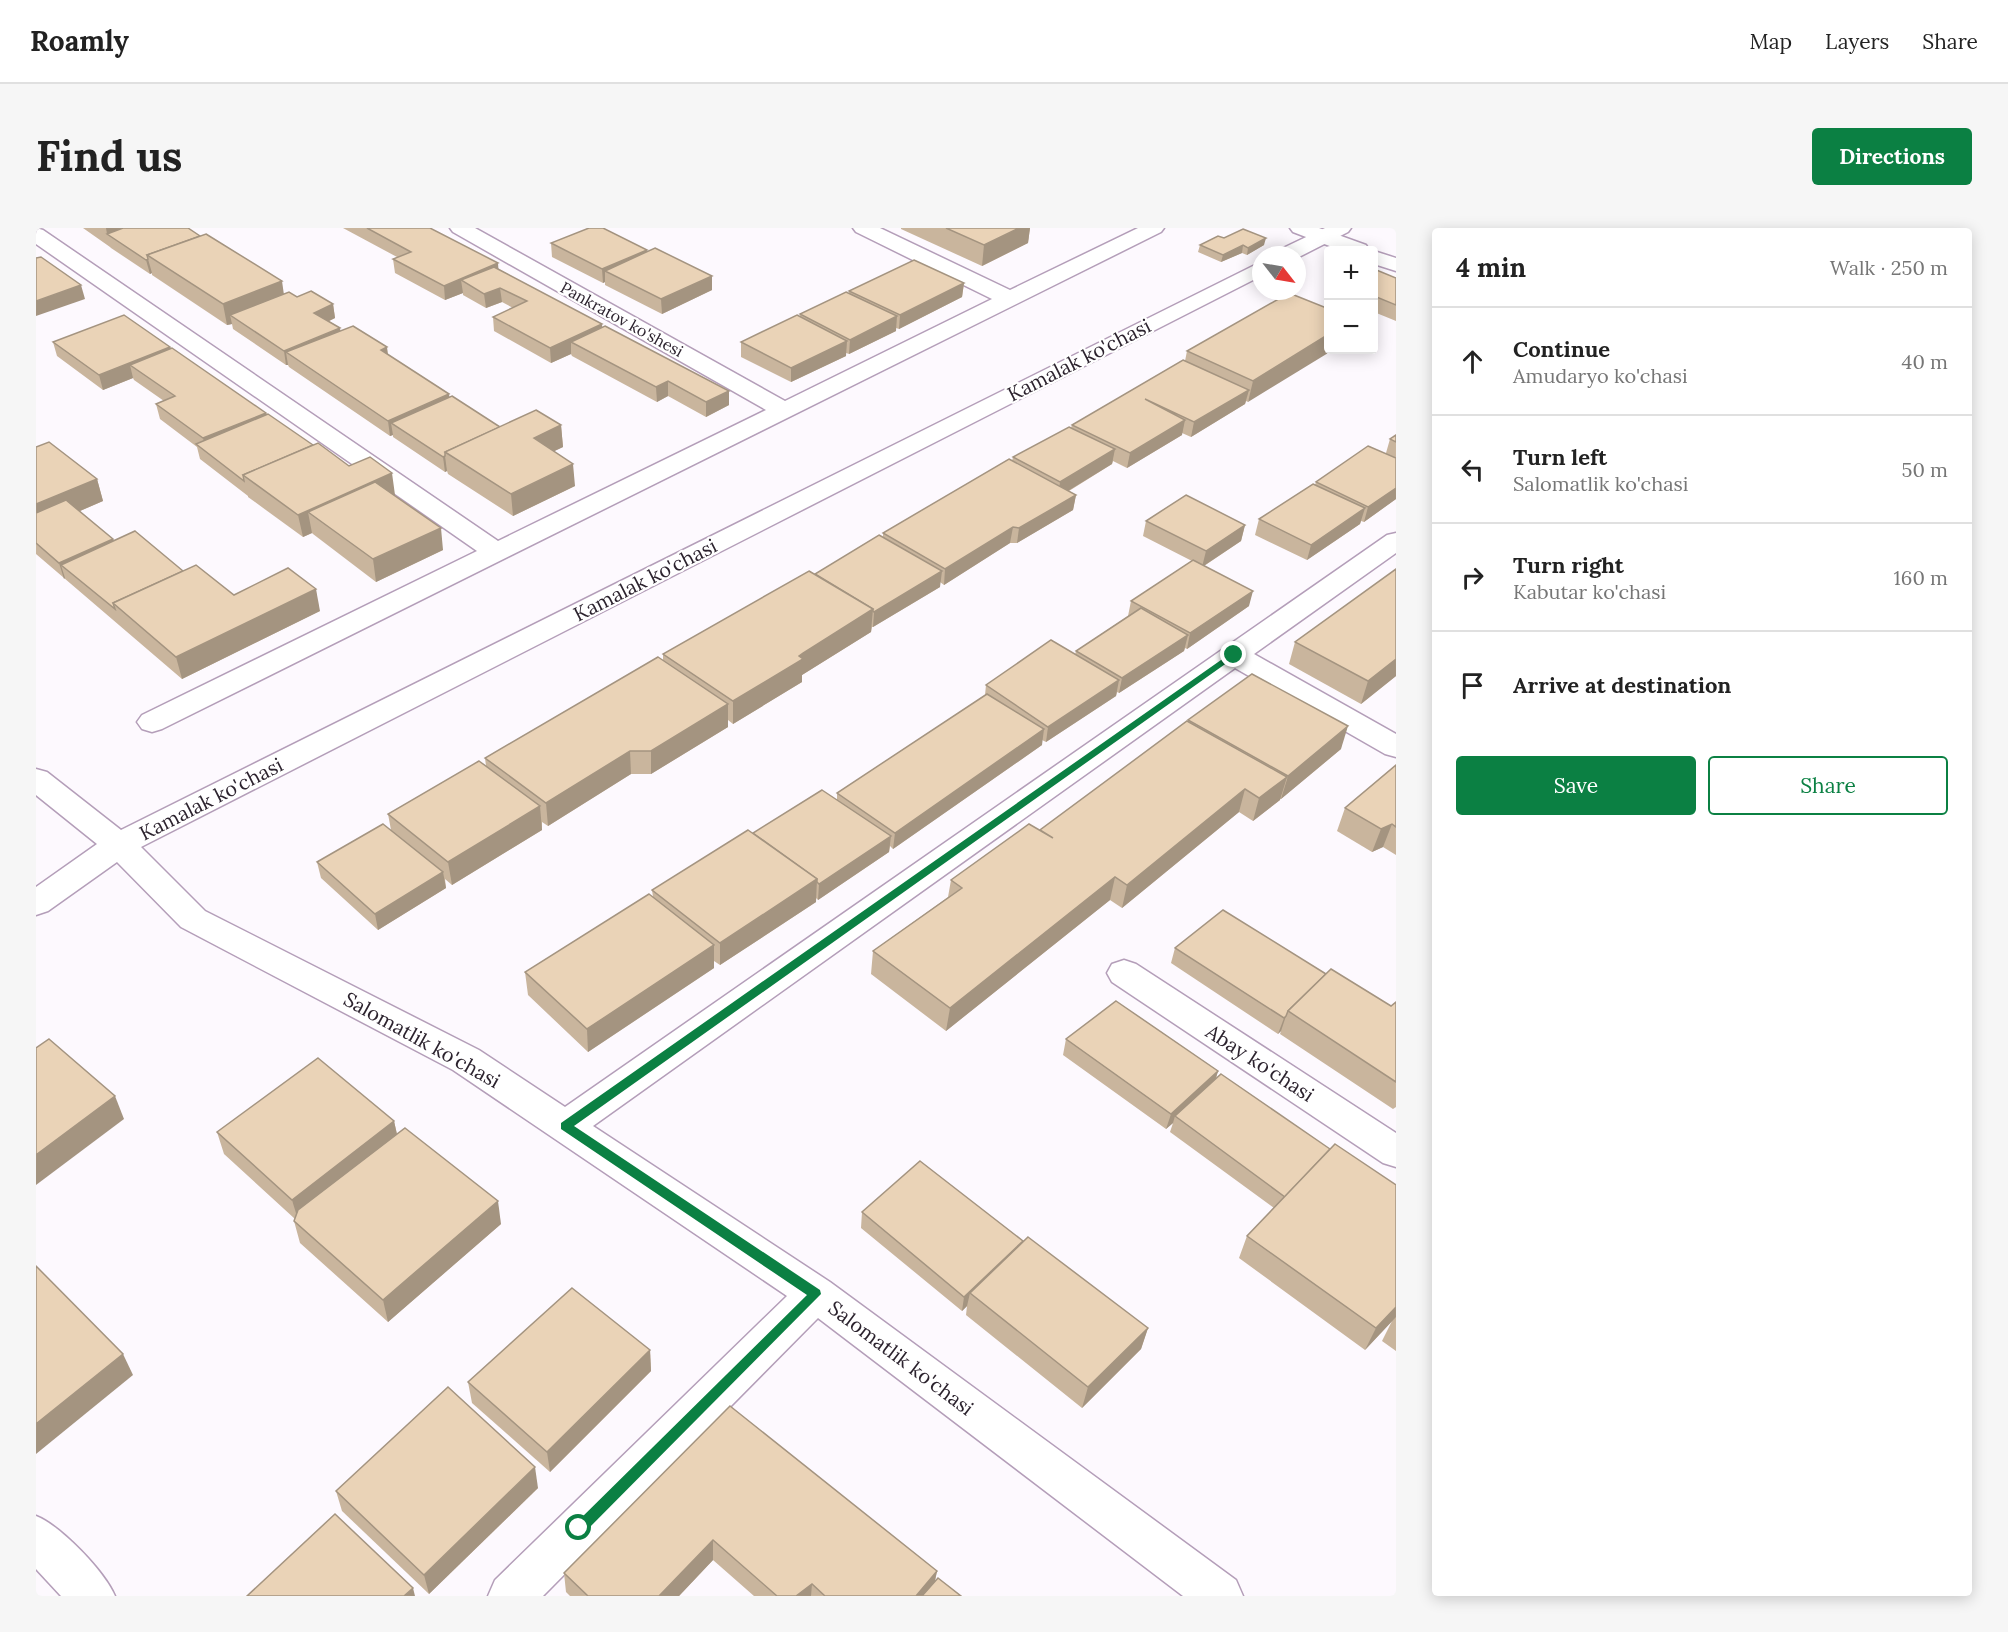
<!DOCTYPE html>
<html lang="en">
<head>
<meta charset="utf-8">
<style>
	body { margin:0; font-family:Lora,serif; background:#f6f6f6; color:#222 }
	.controls { position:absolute; right:18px; top:18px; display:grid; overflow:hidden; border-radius:6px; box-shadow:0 3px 15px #0003 }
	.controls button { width:54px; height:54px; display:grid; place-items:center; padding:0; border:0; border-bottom:2px solid #e0e0e0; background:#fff; color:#222; font:30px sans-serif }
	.compass { position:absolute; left:1216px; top:18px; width:54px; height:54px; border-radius:50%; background:#fff; box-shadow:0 3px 15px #0003; rotate:121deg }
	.stop { position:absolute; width:18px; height:18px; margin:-14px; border:4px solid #0b8043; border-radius:50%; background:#fff }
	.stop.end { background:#0b8043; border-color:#fff; box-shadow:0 2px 6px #0008 }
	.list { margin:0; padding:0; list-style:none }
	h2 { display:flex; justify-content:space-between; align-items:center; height:78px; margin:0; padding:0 24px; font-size:26px }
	h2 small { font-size:20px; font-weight:400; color:#767676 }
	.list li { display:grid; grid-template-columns:39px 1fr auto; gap:18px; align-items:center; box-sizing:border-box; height:108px; padding:0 24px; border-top:2px solid #e0e0e0 }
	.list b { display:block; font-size:22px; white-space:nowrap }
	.list p { margin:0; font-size:20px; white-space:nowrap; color:#767676 }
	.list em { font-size:20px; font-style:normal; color:#767676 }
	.actions { display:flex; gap:12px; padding:18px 24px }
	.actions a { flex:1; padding:14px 0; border:2px solid #0b8043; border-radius:6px; text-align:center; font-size:21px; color:#0b8043 }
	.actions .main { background:#0b8043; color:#fff }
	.icon { flex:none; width:33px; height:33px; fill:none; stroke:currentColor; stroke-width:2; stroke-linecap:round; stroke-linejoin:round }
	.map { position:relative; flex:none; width:1360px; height:1368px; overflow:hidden; border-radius:6px }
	header { display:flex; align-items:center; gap:36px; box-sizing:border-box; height:84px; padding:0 30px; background:#fff; border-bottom:2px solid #e0e0e0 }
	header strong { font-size:28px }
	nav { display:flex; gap:33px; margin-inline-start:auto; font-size:21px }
	.intro { display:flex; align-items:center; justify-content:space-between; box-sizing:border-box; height:144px; padding:0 36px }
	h1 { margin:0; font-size:42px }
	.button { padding:15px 27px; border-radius:6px; background:#0b8043; color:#fff; font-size:21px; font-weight:700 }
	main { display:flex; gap:36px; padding:0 36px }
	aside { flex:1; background:#fff; border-radius:6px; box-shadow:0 3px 15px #0003 }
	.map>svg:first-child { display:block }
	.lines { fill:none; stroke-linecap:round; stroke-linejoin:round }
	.street-casing { stroke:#b49eb9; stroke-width:3 }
	.secondary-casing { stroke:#b49eb9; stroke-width:3 }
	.street { fill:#fff; fill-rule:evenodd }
	.secondary { fill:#fff; fill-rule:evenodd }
	.wall { fill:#c9b59d }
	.shaded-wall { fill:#a49480 }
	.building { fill:#ead3b7; stroke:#a49480; stroke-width:1.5 }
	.route { fill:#0b8043 }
	.labels { text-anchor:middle; stroke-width:4.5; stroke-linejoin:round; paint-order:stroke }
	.far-street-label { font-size:16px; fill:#2c232e; stroke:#fff }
	.street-label { font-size:20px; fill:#2c232e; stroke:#fff }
</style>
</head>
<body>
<header>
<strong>Roamly</strong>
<nav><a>Map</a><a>Layers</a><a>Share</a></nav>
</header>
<div class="intro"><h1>Find us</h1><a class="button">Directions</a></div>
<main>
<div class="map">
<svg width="1360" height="1368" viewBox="0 0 1360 1368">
	<rect width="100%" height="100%" fill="#fdf9fe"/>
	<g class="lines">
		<g class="street-casing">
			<g id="street">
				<polygon points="0,0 7,2 462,313 730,182 417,4 414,0 439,0 749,173 956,71 820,4 817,0 844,0 974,62 1102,0 1128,0 1125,4 126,501 116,504 106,501 101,494 106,487 441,323 0,16"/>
				<polygon points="1289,0 1315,0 1312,4 1261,30 1261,27 1240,27 1243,22"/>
				<polygon points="1225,34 1225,48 105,619 169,683 443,822 529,879 1351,307 1360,305 1360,325 1218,426 1360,506 1360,529 1349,526 1199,440 557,898 794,1054 1200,1352 1207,1368 1147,1368 782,1090 507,1368 452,1368 459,1352 751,1068 417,842 145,699 81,634 12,683 0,687 0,659 61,616 0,567 0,541 11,544 85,602"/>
				<polygon points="1088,732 1100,736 1360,905 1360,939 1347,935 1076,754 1071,745 1076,736"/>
				<path d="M0 1288C25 1298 68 1343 79 1368H25L0 1341Z"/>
			</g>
		</g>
		<g class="secondary-casing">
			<g id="secondary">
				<polygon points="1254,0 1283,0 1330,17 1333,22 1304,22 1257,4"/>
				<polygon points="1338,23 1360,30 1360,43 1338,36"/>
			</g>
		</g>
		<use href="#street" class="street"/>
		<use href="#secondary" class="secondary"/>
	</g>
	<g class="wall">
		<polygon points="47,0 152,0 248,66 297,76 299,90 293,93 304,100 304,103 352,127 414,169 464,199 525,197 527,219 518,223 539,258 477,288 412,246 411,243 409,244 357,209 357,207 354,208 253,139 252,137 250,137 197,101 196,96 191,97 116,47 116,45 114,46 75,20 74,19"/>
		<polygon points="307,0 394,0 463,41 566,99 693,163 693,177 670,189 632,168 621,174 536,128 535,126 515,135 458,103 457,89 477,80 466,74 450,80 427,67 427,65 409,72 359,45 357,31 361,29"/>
		<polygon points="865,0 994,0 992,15 946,38 865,1"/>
		<polygon points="1188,10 1228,17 1211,27 1206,25 1185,34 1162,24 1164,17"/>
		<polygon points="515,15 611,22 611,24 676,48 676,62 626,86 569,57 569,54 567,55 516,29"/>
		<polygon points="1338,41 1360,50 1360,93 1338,84"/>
		<polygon points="928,55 926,69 863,101 860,100 860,103 813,126 810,125 810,128 755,154 705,129 705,114 764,89 764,86 813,66 813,63"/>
		<polygon points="1253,65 1212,174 1210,173 1209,176 1155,209 1146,205 1146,207 1091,240 1077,233 1076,236 1033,263 1040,267 1037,282 981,315 974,315 908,357 904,354 904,359 837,399 836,399 835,404 766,447 766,454 697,496 692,492 692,499 615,546 595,546 512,598 506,594 506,602 416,657 409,651 410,660 342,702 285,650 281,634 355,602 352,586 450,538 449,530 627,432 627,426 779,346 847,310 847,305 976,233 977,229 1035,200 1036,197 1149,133 1151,123"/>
		<polygon points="17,114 134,119 135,121 230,185 230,187 277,217 313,238 359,267 358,267 407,322 340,354 277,306 276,305 267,309 212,269 212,268 164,231 161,219 124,191 120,176 128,173 98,152 97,150 67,162 21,128"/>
		<polygon points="1360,207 1360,271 1328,294 1325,293 1324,296 1271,332 1219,307 1223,291 1279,257 1280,254 1350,225 1354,211"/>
		<polygon points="0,219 61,251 67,273 44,283 77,313 147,343 198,367 284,383 146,451 0,326"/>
		<polygon points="1110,293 1209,297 1205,313 1168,338 1213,378 1151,421 1149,420 1148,423 1083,465 1081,464 1080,468 1010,514 1006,512 1006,517 857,621 854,618 853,624 782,672 780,670 780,674 684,737 678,733 678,740 552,824 492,767 489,744 617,669 616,662 717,605 801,571 801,565 949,467 950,457 1039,427 1040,423 1092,388 1095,373 1156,333 1107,308"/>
		<polygon points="1360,341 1360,448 1325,476 1253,436 1259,414"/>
		<polygon points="1152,492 1305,521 1245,571 1244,571 1244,572 1217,593 1203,584 1086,680 1074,672 910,803 835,746 837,723 912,669 915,652 1004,602 1152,494"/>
		<polygon points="1360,537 1360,627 1347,619 1336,624 1301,603 1309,580"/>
		<polygon points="1139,720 1290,746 1355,778 1360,774 1360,879 1357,881 1244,806 1245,803 1242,806 1135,735"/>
		<polygon points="1030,811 1182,843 1180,851 1294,921 1360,957 1360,1123 1346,1113 1356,1093 1329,1122 1203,1030 1211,1008 1238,980 1134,904 1137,895 1130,901 1027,827"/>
		<polygon points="358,893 361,906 465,996 352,1094 264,1015 258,993 259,991 188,926 181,904"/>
		<polygon points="826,984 986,1015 1112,1100 1105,1121 1046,1180 930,1087 931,1078 926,1083 825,1000"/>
		<polygon points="614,1122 615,1143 514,1244 436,1175 432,1154"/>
		<polygon points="694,1178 901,1343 899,1353 925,1368 718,1368 677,1332 643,1368 534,1368 530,1364 528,1345"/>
		<polygon points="502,1260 393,1366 306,1283 300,1263"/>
	</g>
	<g class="shaded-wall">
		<polygon points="70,0 128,0 71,6"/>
		<polygon points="983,0 994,0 992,15 946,38 948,17"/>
		<polygon points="1230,10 1228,17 1211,27 1212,20"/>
		<polygon points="1207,17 1206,25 1185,34 1187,27"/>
		<polygon points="611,22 611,36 569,43 569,54 567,55 566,41"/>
		<polygon points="112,31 116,45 114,46 110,32"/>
		<polygon points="462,35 463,49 425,52 427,65 409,72 408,58"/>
		<polygon points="676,48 676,62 626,86 625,71"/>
		<polygon points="246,53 249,74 194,87 196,96 191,97 187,76"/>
		<polygon points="928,55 926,69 863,101 864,87"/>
		<polygon points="45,57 49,71 0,88 0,73"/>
		<polygon points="464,60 466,74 450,80 448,66"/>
		<polygon points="297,76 299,90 281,99 278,85"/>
		<polygon points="861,88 860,103 813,126 814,112"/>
		<polygon points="566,96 567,111 535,114 535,126 515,135 514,120"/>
		<polygon points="304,100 306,114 250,124 252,137 250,137 248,123"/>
		<polygon points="1293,106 1293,122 1297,122 1212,174 1217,153"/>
		<polygon points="811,113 810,128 755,154 755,140"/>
		<polygon points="134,119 138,134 94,137 97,150 67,162 63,147"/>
		<polygon points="351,119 353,134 345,122"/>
		<polygon points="632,153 632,168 621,174 620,159"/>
		<polygon points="1213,162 1209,176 1155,209 1158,194"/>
		<polygon points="693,163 693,177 670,189 670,174"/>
		<polygon points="413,166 415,181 355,195 357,207 354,208 352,193"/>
		<polygon points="230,185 233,200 170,223 167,210"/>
		<polygon points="1149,192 1146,207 1091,240 1094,225"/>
		<polygon points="525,197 527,219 500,232 498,210"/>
		<polygon points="1079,221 1076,236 1022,269 1024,254"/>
		<polygon points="409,228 411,243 409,244 407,229"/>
		<polygon points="537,236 539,258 477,288 475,266"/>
		<polygon points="356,245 359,267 291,298 272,284 276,305 267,309 262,287"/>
		<polygon points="61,251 67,273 0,302 0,276"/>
		<polygon points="1360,260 1360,271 1328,294 1332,279"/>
		<polygon points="1040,267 1037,282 981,315 983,300"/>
		<polygon points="1329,280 1324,296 1271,332 1275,317"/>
		<polygon points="1209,297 1205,313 1166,339 1170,323"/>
		<polygon points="977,299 974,315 908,357 909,341"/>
		<polygon points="405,300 407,322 340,354 337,331"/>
		<polygon points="77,311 81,326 25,337 29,350 28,351 23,335"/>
		<polygon points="906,343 904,359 837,399 838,384"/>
		<polygon points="280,361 284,383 146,451 140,429"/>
		<polygon points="1217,363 1213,378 1151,421 1154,405"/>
		<polygon points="837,381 835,404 766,447 766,454 697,496 697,473 767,425"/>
		<polygon points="1152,407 1148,423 1083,465 1086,450"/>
		<polygon points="1360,431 1360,448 1325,476 1332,453"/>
		<polygon points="1083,452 1080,468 1010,514 1012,499"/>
		<polygon points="692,476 692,499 615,546 615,523"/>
		<polygon points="1312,498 1305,521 1245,571 1252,548"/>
		<polygon points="1008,501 1006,517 857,621 859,605"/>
		<polygon points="594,523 595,546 512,598 510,575"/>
		<polygon points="1251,549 1244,572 1217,593 1223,570"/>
		<polygon points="1209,561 1203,584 1086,680 1091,657"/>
		<polygon points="504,578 506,602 416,657 412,634"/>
		<polygon points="1356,596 1347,619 1336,624 1345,601"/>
		<polygon points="855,608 853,624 782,672 783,656"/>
		<polygon points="407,644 410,660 342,702 339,686"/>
		<polygon points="1079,649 1074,672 910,803 914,780"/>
		<polygon points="781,651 780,674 684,737 684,715"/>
		<polygon points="678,717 678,740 552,824 551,801"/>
		<polygon points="1250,788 1245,803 1242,806 1248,790"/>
		<polygon points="1182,843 1177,859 1139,888 1137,895 1130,901 1135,886"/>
		<polygon points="79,868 88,891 0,957 0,927"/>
		<polygon points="358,893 363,916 263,995 256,972"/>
		<polygon points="462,973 465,996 352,1094 347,1072"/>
		<polygon points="987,1013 983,1028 934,1065 931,1078 926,1083 928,1069"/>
		<polygon points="1360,1079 1360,1089 1329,1122 1340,1100"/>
		<polygon points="1112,1100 1105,1121 1046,1180 1052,1159"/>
		<polygon points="614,1122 615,1143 514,1244 511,1224"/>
		<polygon points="87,1126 97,1147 0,1226 0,1196"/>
		<polygon points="499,1239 502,1260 393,1366 388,1347"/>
		<polygon points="677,1312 677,1332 643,1368 623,1368"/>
		<polygon points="901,1343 897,1362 892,1368 880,1368"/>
		<polygon points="776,1356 775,1368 760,1368"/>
		<polygon points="377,1360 379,1368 368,1368"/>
	</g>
	<g class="building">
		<polygon points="87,0 152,0 164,8 111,27 112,31 110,32 71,6"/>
		<polygon points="331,0 394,0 462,35 408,58 357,31 375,24"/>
		<polygon points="553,0 567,0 611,22 566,41 515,15"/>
		<polygon points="910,0 983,0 948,17"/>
		<polygon points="1207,1 1230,10 1212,20 1207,17 1187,27 1164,17 1182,8 1188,10"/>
		<polygon points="170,6 246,53 187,76 111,27"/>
		<polygon points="619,20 676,48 625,71 569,43"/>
		<polygon points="5,29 45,57 0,73 0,30"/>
		<polygon points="878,32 928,55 864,87 813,63"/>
		<polygon points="458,39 566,96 514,120 457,89 491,73 464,60 448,66 425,52"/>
		<polygon points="1338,41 1360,50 1360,77 1338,68"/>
		<polygon points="275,63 297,76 278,85 304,100 248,123 194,87 253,64 261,69"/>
		<polygon points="810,64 861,88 814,112 764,86"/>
		<polygon points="1253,65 1293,81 1293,106 1217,153 1151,123"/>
		<polygon points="88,87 134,119 63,147 17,114"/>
		<polygon points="761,87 811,113 755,140 705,114"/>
		<polygon points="317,98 351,119 345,122 413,166 352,193 250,124"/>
		<polygon points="569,98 693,163 670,174 632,153 620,159 535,114"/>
		<polygon points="136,120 230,185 167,210 120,176 139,168 94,137"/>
		<polygon points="1147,132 1213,162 1158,194 1109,171 1149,192 1094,225 1036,197"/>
		<polygon points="416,168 464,199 409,224 409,228 407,229 355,195"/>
		<polygon points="500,182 525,197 498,210 537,236 475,266 409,224"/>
		<polygon points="232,186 277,217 207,247 208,253 160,216"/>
		<polygon points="1033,199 1079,221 1024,254 977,229"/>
		<polygon points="1360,207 1360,214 1354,211"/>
		<polygon points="13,214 61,251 0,276 0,219"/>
		<polygon points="282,215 313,238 334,229 356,245 262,287 207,247"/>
		<polygon points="1332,218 1360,230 1360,260 1332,279 1280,254"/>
		<polygon points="973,231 1040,267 983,300 977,299 909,341 847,305"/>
		<polygon points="339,254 405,300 337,331 272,284"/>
		<polygon points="1277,256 1329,280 1275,317 1223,291"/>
		<polygon points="1150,267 1209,297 1170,323 1110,293"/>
		<polygon points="30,272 77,311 23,335 0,315 0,285"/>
		<polygon points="99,303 147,343 77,375 79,381 25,337"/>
		<polygon points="843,307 906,343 838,384 837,383 837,381 779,346"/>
		<polygon points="1157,332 1217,363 1154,405 1095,373"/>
		<polygon points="160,337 198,367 252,340 280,361 140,429 77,375"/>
		<polygon points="1360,341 1360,431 1332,453 1259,414"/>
		<polygon points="773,343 837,381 767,425 763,428 767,431 697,473 627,426"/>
		<polygon points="1105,380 1152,407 1086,450 1040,423"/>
		<polygon points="1015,412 1083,452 1012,499 950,457"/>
		<polygon points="622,429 692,476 615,523 594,523 510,575 449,530"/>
		<polygon points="1216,446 1312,498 1252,548 1152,492"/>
		<polygon points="951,466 1008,501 859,605 801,565"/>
		<polygon points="1151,493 1251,549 1223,570 1209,561 1091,657 1079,649 914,780 837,723 926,660 915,652 993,596 1017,610 1004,602"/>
		<polygon points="443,533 504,578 412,634 352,586"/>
		<polygon points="1360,537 1360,599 1356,596 1345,601 1309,580"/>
		<polygon points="786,562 855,608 783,656 781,654 781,651 717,605"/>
		<polygon points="347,596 407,644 339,686 281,634"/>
		<polygon points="712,602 781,651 684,715 616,662"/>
		<polygon points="613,666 678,717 551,801 489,744"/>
		<polygon points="1187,682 1290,746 1252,783 1250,788 1248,790 1139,720"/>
		<polygon points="1295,741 1355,778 1360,774 1360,854 1252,783"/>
		<polygon points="1080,773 1182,843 1135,886 1030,811"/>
		<polygon points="13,811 79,868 0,927 0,820"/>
		<polygon points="282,830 358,893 256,972 181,904"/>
		<polygon points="1185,846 1294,921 1249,969 1139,888"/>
		<polygon points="369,900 462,973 347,1072 258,993 262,982"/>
		<polygon points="1299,916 1360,957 1360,1079 1340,1100 1211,1008"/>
		<polygon points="884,933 987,1013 928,1069 826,984"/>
		<polygon points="992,1009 1112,1100 1052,1159 934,1065"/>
		<polygon points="0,1038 87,1126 0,1196"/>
		<polygon points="536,1060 614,1122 511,1224 432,1154"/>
		<polygon points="412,1159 499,1239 388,1347 300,1263"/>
		<polygon points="694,1178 901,1343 880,1368 789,1368 776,1356 760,1368 741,1368 677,1312 623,1368 552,1368 528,1345"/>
		<polygon points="299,1286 377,1360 368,1368 211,1368"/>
		<polygon points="902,1350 925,1368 886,1368"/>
	</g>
	<polygon class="route" points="1195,425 1202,427 538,898 784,1062 785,1066 548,1305 543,1307 539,1305 537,1300 539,1296 771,1067 525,901 525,895"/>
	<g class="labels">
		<g class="far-street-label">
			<text transform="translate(586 91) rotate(29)" y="6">Pankratov ko'shesi</text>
		</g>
		<g class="street-label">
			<text transform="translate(1043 132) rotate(-27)" y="7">Kamalak ko'chasi</text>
			<text transform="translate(609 352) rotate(-27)" y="7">Kamalak ko'chasi</text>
			<text transform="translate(175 571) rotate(-27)" y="7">Kamalak ko'chasi</text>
			<text transform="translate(386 812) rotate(29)" y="7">Salomatlik ko'chasi</text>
			<text transform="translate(1224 835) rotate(33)" y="7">Abay ko'chasi</text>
			<text transform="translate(865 1130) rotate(37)" y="7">Salomatlik ko'chasi</text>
		</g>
	</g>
</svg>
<div class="controls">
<button>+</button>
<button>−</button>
</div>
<svg class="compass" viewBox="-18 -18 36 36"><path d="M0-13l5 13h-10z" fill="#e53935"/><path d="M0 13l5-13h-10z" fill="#767676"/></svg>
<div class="stop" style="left:543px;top:1300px"></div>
<div class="stop end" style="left:1198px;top:427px"></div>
</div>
<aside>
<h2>4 min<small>Walk · 250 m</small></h2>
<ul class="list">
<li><svg class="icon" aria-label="ahead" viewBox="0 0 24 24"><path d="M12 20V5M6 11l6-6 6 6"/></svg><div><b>Continue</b><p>Amudaryo ko'chasi</p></div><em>40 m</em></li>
<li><svg class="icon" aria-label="left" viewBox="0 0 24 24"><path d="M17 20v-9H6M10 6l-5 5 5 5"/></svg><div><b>Turn left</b><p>Salomatlik ko'chasi</p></div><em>50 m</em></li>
<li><svg class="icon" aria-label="right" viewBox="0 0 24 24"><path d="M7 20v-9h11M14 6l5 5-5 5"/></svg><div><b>Turn right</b><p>Kabutar ko'chasi</p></div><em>160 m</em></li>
<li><svg class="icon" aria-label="arrive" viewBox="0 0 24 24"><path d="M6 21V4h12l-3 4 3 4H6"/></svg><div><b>Arrive at destination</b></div></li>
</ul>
<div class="actions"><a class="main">Save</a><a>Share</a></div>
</aside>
</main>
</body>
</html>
